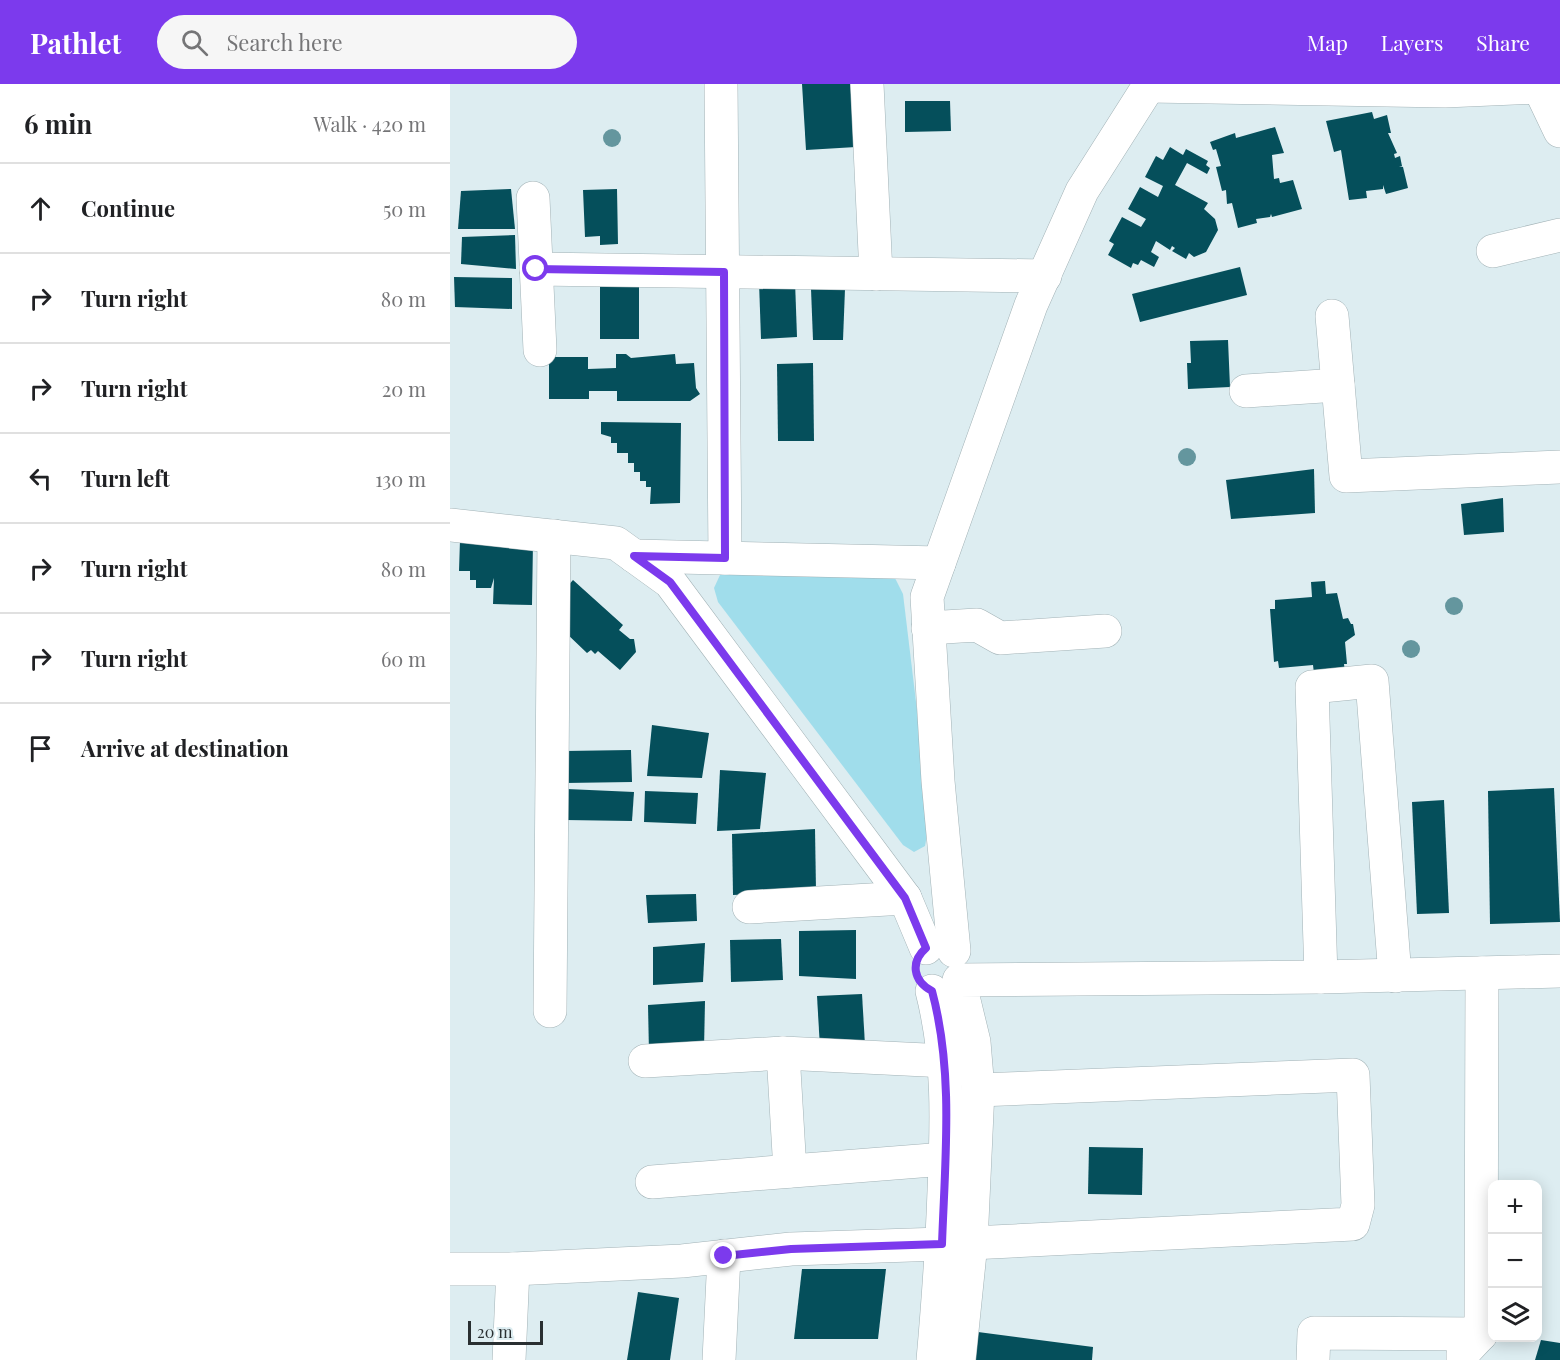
<!DOCTYPE html>
<html lang="en">
<head>
<meta charset="utf-8">
<style>
	body { margin:0; font-family:"Playfair Display",serif; background:#f6f6f6; color:#202124 }
	.controls { position:absolute; right:18px; bottom:18px; display:grid; overflow:hidden; border-radius:12px; box-shadow:0 3px 15px #0003 }
	.controls button { width:54px; height:54px; display:grid; place-items:center; padding:0; border:0; border-bottom:2px solid #e0e0e0; background:#fff; color:#202124; font:30px sans-serif }
	.scale { position:absolute; left:18px; bottom:15px; width:75px; box-sizing:border-box; padding-left:6px; border:3px solid #292f31; border-top:0; font-size:16px; line-height:21px; white-space:nowrap; color:#292f31; -webkit-text-stroke:4px #ddedf1; paint-order:stroke }
	.stop { position:absolute; width:18px; height:18px; margin:-14px; border:4px solid #7c3aed; border-radius:50%; background:#fff }
	.stop.end { background:#7c3aed; border-color:#fff; box-shadow:0 2px 6px #0008 }
	.list { margin:0; padding:0; list-style:none }
	h2 { display:flex; justify-content:space-between; align-items:center; height:78px; margin:0; padding:0 24px; font-size:26px }
	h2 small { font-size:20px; font-weight:400; color:#757577 }
	.list li { display:grid; grid-template-columns:39px 1fr auto; gap:18px; align-items:center; box-sizing:border-box; height:90px; padding:0 24px; border-top:2px solid #e0e0e0 }
	.list b { display:block; font-size:22px; white-space:nowrap }
	.list em { font-size:20px; font-style:normal; color:#757577 }
	.icon { flex:none; width:33px; height:33px; fill:none; stroke:currentColor; stroke-width:2; stroke-linecap:round; stroke-linejoin:round }
	.map { position:relative; flex:none; width:1110px; height:1276px; overflow:hidden }
	header { display:flex; align-items:center; gap:36px; box-sizing:border-box; height:84px; padding:0 30px; background:#7c3aed; color:#fff }
	header strong { font-size:28px }
	nav { display:flex; gap:33px; margin-inline-start:auto; font-size:21px }
	.search { width:420px; height:54px; background:#f6f6f6; display:flex; align-items:center; gap:15px; box-sizing:border-box; padding:0 21px; border-radius:33px; color:#757577; font-size:22px }
	main { display:flex }
	aside { flex:1; background:#fff }
	.map>svg:first-child { display:block }
	.green { fill:#a0ddeb }
	.building { fill:#054f5b }
	.lines { fill:none; stroke-linecap:round; stroke-linejoin:round }
	.minor-casing { stroke:#a2b2b6; stroke-width:34 }
	.minor { stroke:#fff; stroke-width:33 }
	.tree { fill:#64969e }
	.route { stroke:#7c3aed; stroke-width:8 }
</style>
</head>
<body>
<header>
<strong>Pathlet</strong>
<div class="search"><svg class="icon" aria-label="search" viewBox="0 0 24 24"><circle cx="10" cy="10" r="6"/><path d="M15 15l6 6"/></svg>Search here</div>
<nav><a>Map</a><a>Layers</a><a>Share</a></nav>
</header>
<main>
<aside>
<h2>6 min<small>Walk · 420 m</small></h2>
<ul class="list">
<li><svg class="icon" aria-label="ahead" viewBox="0 0 24 24"><path d="M12 20V5M6 11l6-6 6 6"/></svg><div><b>Continue</b></div><em>50 m</em></li>
<li><svg class="icon" aria-label="right" viewBox="0 0 24 24"><path d="M7 20v-9h11M14 6l5 5-5 5"/></svg><div><b>Turn right</b></div><em>80 m</em></li>
<li><svg class="icon" aria-label="right" viewBox="0 0 24 24"><path d="M7 20v-9h11M14 6l5 5-5 5"/></svg><div><b>Turn right</b></div><em>20 m</em></li>
<li><svg class="icon" aria-label="left" viewBox="0 0 24 24"><path d="M17 20v-9H6M10 6l-5 5 5 5"/></svg><div><b>Turn left</b></div><em>130 m</em></li>
<li><svg class="icon" aria-label="right" viewBox="0 0 24 24"><path d="M7 20v-9h11M14 6l5 5-5 5"/></svg><div><b>Turn right</b></div><em>80 m</em></li>
<li><svg class="icon" aria-label="right" viewBox="0 0 24 24"><path d="M7 20v-9h11M14 6l5 5-5 5"/></svg><div><b>Turn right</b></div><em>60 m</em></li>
<li><svg class="icon" aria-label="arrive" viewBox="0 0 24 24"><path d="M6 21V4h12l-3 4 3 4H6"/></svg><div><b>Arrive at destination</b></div></li>
</ul>
</aside>
<div class="map">
<svg width="1110" height="1276" viewBox="0 0 1110 1276">
	<rect width="100%" height="100%" fill="#ddedf1"/>
	<polygon class="green" points="284,486 445,494 453,510 480,734 475,762 464,768 453,761 268,518 264,504 270,491"/>
	<g class="building">
		<polygon points="352,0 402,0 406,63 356,66"/>
		<polygon points="455,17 500,17 501,47 455,48"/>
		<polygon points="922,28 924,35 937,31 941,49 938,49 947,69 944,70 945,74 950,72 952,82 949,82 953,83 958,104 936,110 933,101 933,105 916,107 917,114 899,116 891,66 884,68 876,37"/>
		<polygon points="825,43 834,69 822,71 824,95 829,94 830,99 843,96 852,125 822,133 821,130 820,133 806,135 807,139 788,144 782,119 777,120 776,106 772,107 766,83 771,82 766,65 763,66 760,58 785,49 786,54"/>
		<polygon points="720,63 733,71 736,65 758,77 756,81 760,84 757,90 737,79 725,101 758,119 754,125 765,135 768,146 756,168 744,173 739,169 736,175 722,167 725,164 722,162 720,166 706,157 701,168 709,173 704,183 691,176 688,181 683,179 681,184 658,171 664,160 659,157 672,133 691,143 696,135 678,125 690,103 708,113 713,102 695,93 706,72 713,76"/>
		<polygon points="61,105 65,145 8,145 11,107"/>
		<polygon points="167,105 168,160 150,161 150,152 135,153 133,106"/>
		<polygon points="65,151 66,185 11,180 12,153"/>
		<polygon points="790,183 797,211 690,238 682,210"/>
		<polygon points="4,193 62,194 62,225 5,223"/>
		<polygon points="345,197 347,253 311,255 309,198"/>
		<polygon points="150,200 189,201 189,255 150,255"/>
		<polygon points="361,205 395,205 393,256 363,256"/>
		<polygon points="778,256 780,303 738,305 737,279 741,279 740,257"/>
		<polygon points="166,270 176,270 181,274 225,270 226,280 244,279 246,304 250,310 240,317 167,317 167,307 139,307 139,315 99,315 99,273 138,273 138,285 166,284"/>
		<polygon points="363,279 364,357 328,357 327,280"/>
		<polygon points="151,338 231,339 230,419 200,420 201,403 196,403 196,397 190,397 190,388 184,388 184,379 178,379 178,369 167,369 167,359 161,359 161,353 151,350"/>
		<polygon points="864,385 865,429 781,435 776,396"/>
		<polygon points="1053,414 1054,448 1014,451 1011,420"/>
		<polygon points="10,456 83,458 82,521 43,520 44,494 41,504 26,504 26,496 20,496 20,487 9,487"/>
		<polygon points="123,496 173,541 169,546 180,555 184,555 186,568 170,586 148,567 145,570 141,566 137,569 115,548 109,512"/>
		<polygon points="875,497 876,510 887,509 893,535 898,534 901,540 903,540 905,551 895,558 897,580 894,580 895,588 865,598 863,581 829,584 828,577 824,578 820,525 825,525 825,516 862,513 861,498"/>
		<polygon points="202,641 259,649 252,694 197,692"/>
		<polygon points="181,666 182,698 115,699 115,667"/>
		<polygon points="270,686 316,689 310,745 267,747"/>
		<polygon points="1104,704 1110,838 1040,840 1038,707"/>
		<polygon points="117,705 184,708 182,737 115,736"/>
		<polygon points="195,707 248,709 246,740 194,738"/>
		<polygon points="994,716 999,829 967,830 962,718"/>
		<polygon points="365,745 366,807 283,811 282,750"/>
		<polygon points="246,810 247,837 198,839 196,811"/>
		<polygon points="406,846 406,895 349,892 349,847"/>
		<polygon points="331,855 333,896 281,898 280,856"/>
		<polygon points="255,859 253,898 203,901 203,863"/>
		<polygon points="412,910 415,961 370,964 367,912"/>
		<polygon points="255,917 254,966 199,969 198,921"/>
		<polygon points="639,1063 693,1064 692,1111 638,1110"/>
		<polygon points="352,1185 436,1185 428,1255 344,1255"/>
		<polygon points="188,1208 229,1214 220,1276 177,1276"/>
		<polygon points="528,1248 643,1263 642,1276 525,1276"/>
		<polygon points="1091,1256 1110,1259 1110,1276 1085,1276"/>
	</g>
	<g class="lines">
		<g class="minor-casing">
			<g id="minor">
				<polyline points="271,0 275,474"/>
				<polyline points="417,0 426,190"/>
				<polyline points="699,2 995,7 1089,3 1096,0"/>
				<polyline points="1089,3 1110,47"/>
				<polyline points="83,114 90,266"/>
				<polyline points="1043,167 1110,151"/>
				<polyline points="86,185 595,192"/>
				<polyline points="882,232 896,392 1110,383"/>
				<polyline points="796,307 888,301"/>
				<polyline points="0,441 166,459 220,498 455,814 476,864"/>
				<polyline points="184,472 489,479"/>
				<polyline points="478,544 527,541 550,554 655,547"/>
				<polyline points="299,823 455,814"/>
				<polyline points="504,867 488,697 477,513 581,221 632,107 700,0"/>
				<polyline points="871,893 862,603 922,597 945,892"/>
				<path d="M482 907C499 973 497 1039 494 1107 492 1163 488 1220 483 1276"/>
				<polyline points="100,927 104,452"/>
				<polyline points="333,969 340,1087"/>
				<polyline points="195,977 333,969 496,977"/>
				<polyline points="202,1098 495,1075"/>
				<polyline points="0,1185 63,1185 59,1276"/>
				<polyline points="63,1185 232,1177 341,1165 521,1159 903,1140 908,1121 903,991 528,1006"/>
				<polyline points="269,1276 274,1172"/>
				<polyline points="509,1276 521,1159 528,1006 524,958 509,896 871,893 1110,887"/>
				<polyline points="863,1276 864,1249 1031,1250"/>
				<polyline points="1013,1276 1013,1269 1031,1250 1032,889"/>
			</g>
		</g>
		<use href="#minor" class="minor"/>
	</g>
	<g class="tree">
		<circle cx="162" cy="54" r="9"/>
		<circle cx="737" cy="373" r="9"/>
		<circle cx="1004" cy="522" r="9"/>
		<circle cx="961" cy="565" r="9"/>
	</g>
	<g class="lines">
		<path class="route" d="M86 185 274 188 275 474 184 472 220 498 455 814 476 864C460 878 463 897 482 907 504 989 495 1075 492 1160L341 1165 274 1172"/>
	</g>
</svg>
<div class="controls">
<button>+</button>
<button>−</button>
<button><svg class="icon" aria-label="layers" viewBox="0 0 24 24"><path d="M12 4l9 5-9 5-9-5zM3 14l9 5 9-5"/></svg></button>
</div>
<div class="scale">20 m</div>
<div class="stop" style="left:86px;top:185px"></div>
<div class="stop end" style="left:274px;top:1172px"></div>
</div>
</main>
</body>
</html>
